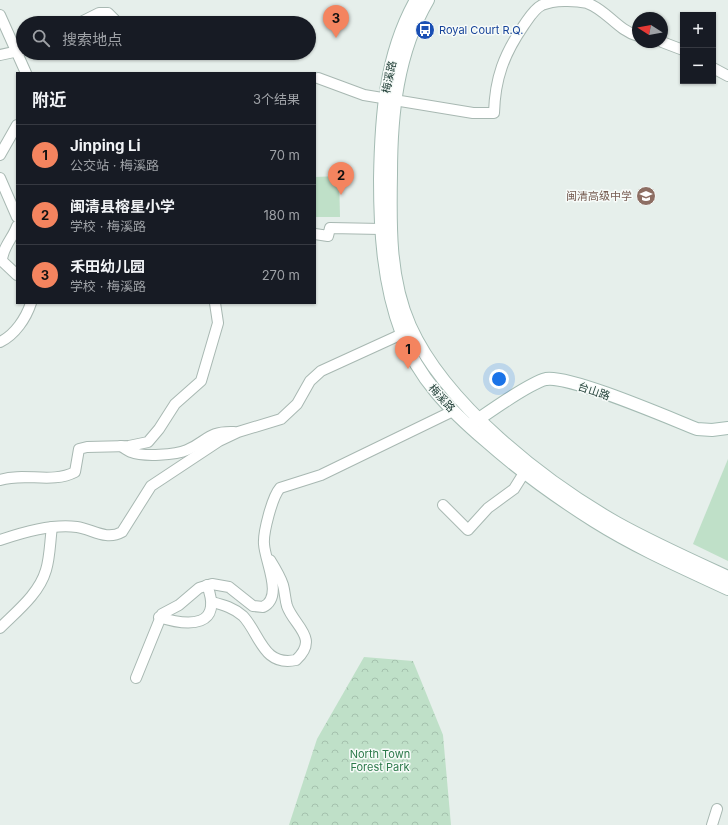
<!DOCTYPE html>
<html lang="zh">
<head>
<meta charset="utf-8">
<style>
	body { margin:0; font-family:Inter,"Noto Sans SC",sans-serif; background:#20242c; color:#f1f3f6 }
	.controls { position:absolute; right:12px; top:12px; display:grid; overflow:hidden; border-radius:0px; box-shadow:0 1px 3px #0004 }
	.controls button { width:36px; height:36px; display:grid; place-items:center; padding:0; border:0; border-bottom:1px solid #363941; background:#171b24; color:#f1f3f6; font:20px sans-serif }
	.compass { position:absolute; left:632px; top:12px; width:36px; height:36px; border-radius:50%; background:#171b24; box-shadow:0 1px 3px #0004; rotate:281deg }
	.you { position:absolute; left:499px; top:379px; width:14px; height:14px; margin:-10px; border:3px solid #fff; border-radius:50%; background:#1a73e8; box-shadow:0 0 0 6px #1a73e833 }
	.badge { display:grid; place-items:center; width:26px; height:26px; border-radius:50%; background:#f4845f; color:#111; font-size:13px; font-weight:700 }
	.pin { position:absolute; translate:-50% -33px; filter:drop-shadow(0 1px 2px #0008) }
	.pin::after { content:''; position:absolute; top:21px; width:14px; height:12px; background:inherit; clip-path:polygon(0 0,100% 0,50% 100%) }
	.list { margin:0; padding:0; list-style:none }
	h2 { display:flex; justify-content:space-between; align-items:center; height:52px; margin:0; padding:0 16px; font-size:17px }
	h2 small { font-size:13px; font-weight:400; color:#9ea1a6 }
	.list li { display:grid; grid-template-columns:26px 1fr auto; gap:12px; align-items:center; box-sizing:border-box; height:60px; padding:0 16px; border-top:1px solid #363941 }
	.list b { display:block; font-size:15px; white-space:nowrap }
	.list p { margin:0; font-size:13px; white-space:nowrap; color:#9ea1a6 }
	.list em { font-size:13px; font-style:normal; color:#9ea1a6 }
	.icon { flex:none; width:22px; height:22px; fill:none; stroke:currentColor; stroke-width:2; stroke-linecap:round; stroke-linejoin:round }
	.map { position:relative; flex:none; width:728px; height:825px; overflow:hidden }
	.search { position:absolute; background:#171b24; box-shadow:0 1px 3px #0004; left:16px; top:16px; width:300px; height:44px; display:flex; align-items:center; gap:10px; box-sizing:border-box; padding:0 14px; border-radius:22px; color:#9ea1a6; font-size:15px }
	.panel { position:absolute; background:#171b24; box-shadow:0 1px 3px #0004; left:16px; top:72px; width:300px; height:232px; border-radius:0px }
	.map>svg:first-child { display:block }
	.grass { fill:#bfe0c8 }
	.park { fill:url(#park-crowns) }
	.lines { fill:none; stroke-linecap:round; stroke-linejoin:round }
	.street-casing { stroke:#a8b8b2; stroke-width:12 }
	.secondary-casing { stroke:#a4bbb3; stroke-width:14 }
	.street { stroke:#fff; stroke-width:10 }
	.secondary { stroke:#fff; stroke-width:12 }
	.labels { text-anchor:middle; stroke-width:3; stroke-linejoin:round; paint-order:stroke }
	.transit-label { font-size:11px; fill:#164399; stroke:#f7fbf9; text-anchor:start }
	.street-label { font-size:11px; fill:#24423a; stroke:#f7fbf9 }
	.education-label { font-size:11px; fill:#785e54; stroke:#f7fbf9; text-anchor:end }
	.park-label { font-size:11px; fill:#2d7a4b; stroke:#f7fbf9 }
</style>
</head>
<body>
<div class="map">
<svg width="728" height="825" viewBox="0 0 728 825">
	<defs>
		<pattern id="park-crowns" width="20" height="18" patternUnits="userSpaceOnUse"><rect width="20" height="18" fill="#bfe0c8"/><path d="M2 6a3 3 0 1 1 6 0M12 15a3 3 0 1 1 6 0" fill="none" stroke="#a4c1ad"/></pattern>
	</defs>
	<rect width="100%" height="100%" fill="#e6efeb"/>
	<g class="grass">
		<polygon points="339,176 340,217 315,217 315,177"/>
		<polygon points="728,459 728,561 693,544"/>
	</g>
	<polygon class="park" points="364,657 413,661 443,735 451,825 289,825 317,739"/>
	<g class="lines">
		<g class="street-casing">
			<g id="street">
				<polyline points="0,15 26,73"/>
				<polyline points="79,23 99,13 108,13 118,23"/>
				<polyline points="662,42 683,50"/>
				<polyline points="0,55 23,50"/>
				<polyline points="713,68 728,76"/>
				<path d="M318 78 364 95 473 113H494C495 78 504 54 524 25 529 18 534 9 542 5 554 0 574 0 587 3 607 10 617 30 638 36"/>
				<polyline points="0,155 17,125"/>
				<polyline points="0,178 17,217"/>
				<path d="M17 226C13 238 2 248 2 261L17 275"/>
				<polyline points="315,234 328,236 330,228 381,229"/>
				<path d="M0 342C15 335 26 318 31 303"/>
				<path d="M121 446C124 448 128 451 131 452 143 457 176 455 187 450 208 441 207 431 234 432"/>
				<path d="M0 480C24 472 52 484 75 472L79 449 87 447 129 446 148 442 159 429 175 404 201 381 218 323 215 303"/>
				<polyline points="443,505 468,530 488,508 514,489 524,473"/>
				<path d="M0 540C24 532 51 524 77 527 92 529 106 541 122 532L151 486 219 441 238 432 281 419 297 404 310 381 321 371 402 334"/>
				<path d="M212 602C224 605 234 608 243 616 260 634 263 667 296 660 320 638 294 626 287 606 285 599 285 592 283 585 280 576 275 568 270 560"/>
				<path d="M159 617C190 627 223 627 207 585"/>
				<path d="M0 628C17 611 39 594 46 570 50 557 50 541 52 527"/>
				<path d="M136 678 162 614 179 605 199 588 212 584 229 587 253 606 263 607C284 597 265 562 264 544 263 533 272 497 280 488L321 475 453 411"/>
				<polyline points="712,825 717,809"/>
			</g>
		</g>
		<g class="secondary-casing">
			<g id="secondary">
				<path d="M416 0C385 55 381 117 380 179 380 231 383 284 402 334 418 379 451 411 486 441 520 471 556 497 594 521 637 548 683 568 728 589"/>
				<path d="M428 0C397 53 391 115 391 174 390 225 389 279 410 326 445 404 543 481 617 523 653 543 691 560 728 577"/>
				<path d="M473 423C489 412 529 383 546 379 570 375 669 418 697 429L712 430 728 428"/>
			</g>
		</g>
		<use href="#street" class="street"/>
		<use href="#secondary" class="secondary"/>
	</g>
	<defs>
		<g id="bus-disc" transform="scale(1)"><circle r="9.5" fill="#1a4fb4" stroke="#f7fbf9"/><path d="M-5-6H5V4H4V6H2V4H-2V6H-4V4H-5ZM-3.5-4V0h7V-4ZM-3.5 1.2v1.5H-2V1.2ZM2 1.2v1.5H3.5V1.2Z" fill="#fff"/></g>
		<g id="school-disc" transform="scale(1)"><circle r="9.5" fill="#8d6e63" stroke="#f7fbf9"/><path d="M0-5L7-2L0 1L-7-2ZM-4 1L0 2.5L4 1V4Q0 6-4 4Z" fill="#fff"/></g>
	</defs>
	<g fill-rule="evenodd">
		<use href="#bus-disc" x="425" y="30"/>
		<use href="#school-disc" x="646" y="196"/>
	</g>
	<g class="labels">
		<g class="transit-label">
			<text x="439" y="34">Royal Court R.Q.</text>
		</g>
		<g class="street-label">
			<text transform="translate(389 77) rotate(-78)" y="4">梅溪路</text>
			<text transform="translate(594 391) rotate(19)" y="4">台山路</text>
			<text transform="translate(442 398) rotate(48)" y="4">梅溪路</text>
		</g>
		<g class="education-label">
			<text x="632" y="200">闽清高级中学</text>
		</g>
		<g class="park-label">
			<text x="380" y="758">North Town<tspan x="380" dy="13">Forest Park</tspan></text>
		</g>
	</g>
</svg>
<div class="controls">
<button>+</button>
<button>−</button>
</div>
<svg class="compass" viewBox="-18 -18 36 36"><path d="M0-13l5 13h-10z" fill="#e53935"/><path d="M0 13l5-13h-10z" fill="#9ea1a6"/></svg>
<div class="you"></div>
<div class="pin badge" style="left:408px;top:369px">1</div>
<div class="pin badge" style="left:341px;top:195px">2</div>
<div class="pin badge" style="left:336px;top:38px">3</div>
<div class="search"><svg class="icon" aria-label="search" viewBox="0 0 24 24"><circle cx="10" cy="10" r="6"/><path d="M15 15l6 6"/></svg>搜索地点</div>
<section class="panel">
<h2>附近<small>3个结果</small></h2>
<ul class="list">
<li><span class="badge">1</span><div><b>Jinping Li</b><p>公交站 · 梅溪路</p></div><em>70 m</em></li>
<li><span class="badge">2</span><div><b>闽清县榕星小学</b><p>学校 · 梅溪路</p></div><em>180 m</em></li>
<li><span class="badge">3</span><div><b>禾田幼儿园</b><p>学校 · 梅溪路</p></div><em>270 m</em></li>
</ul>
</section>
</div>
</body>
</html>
